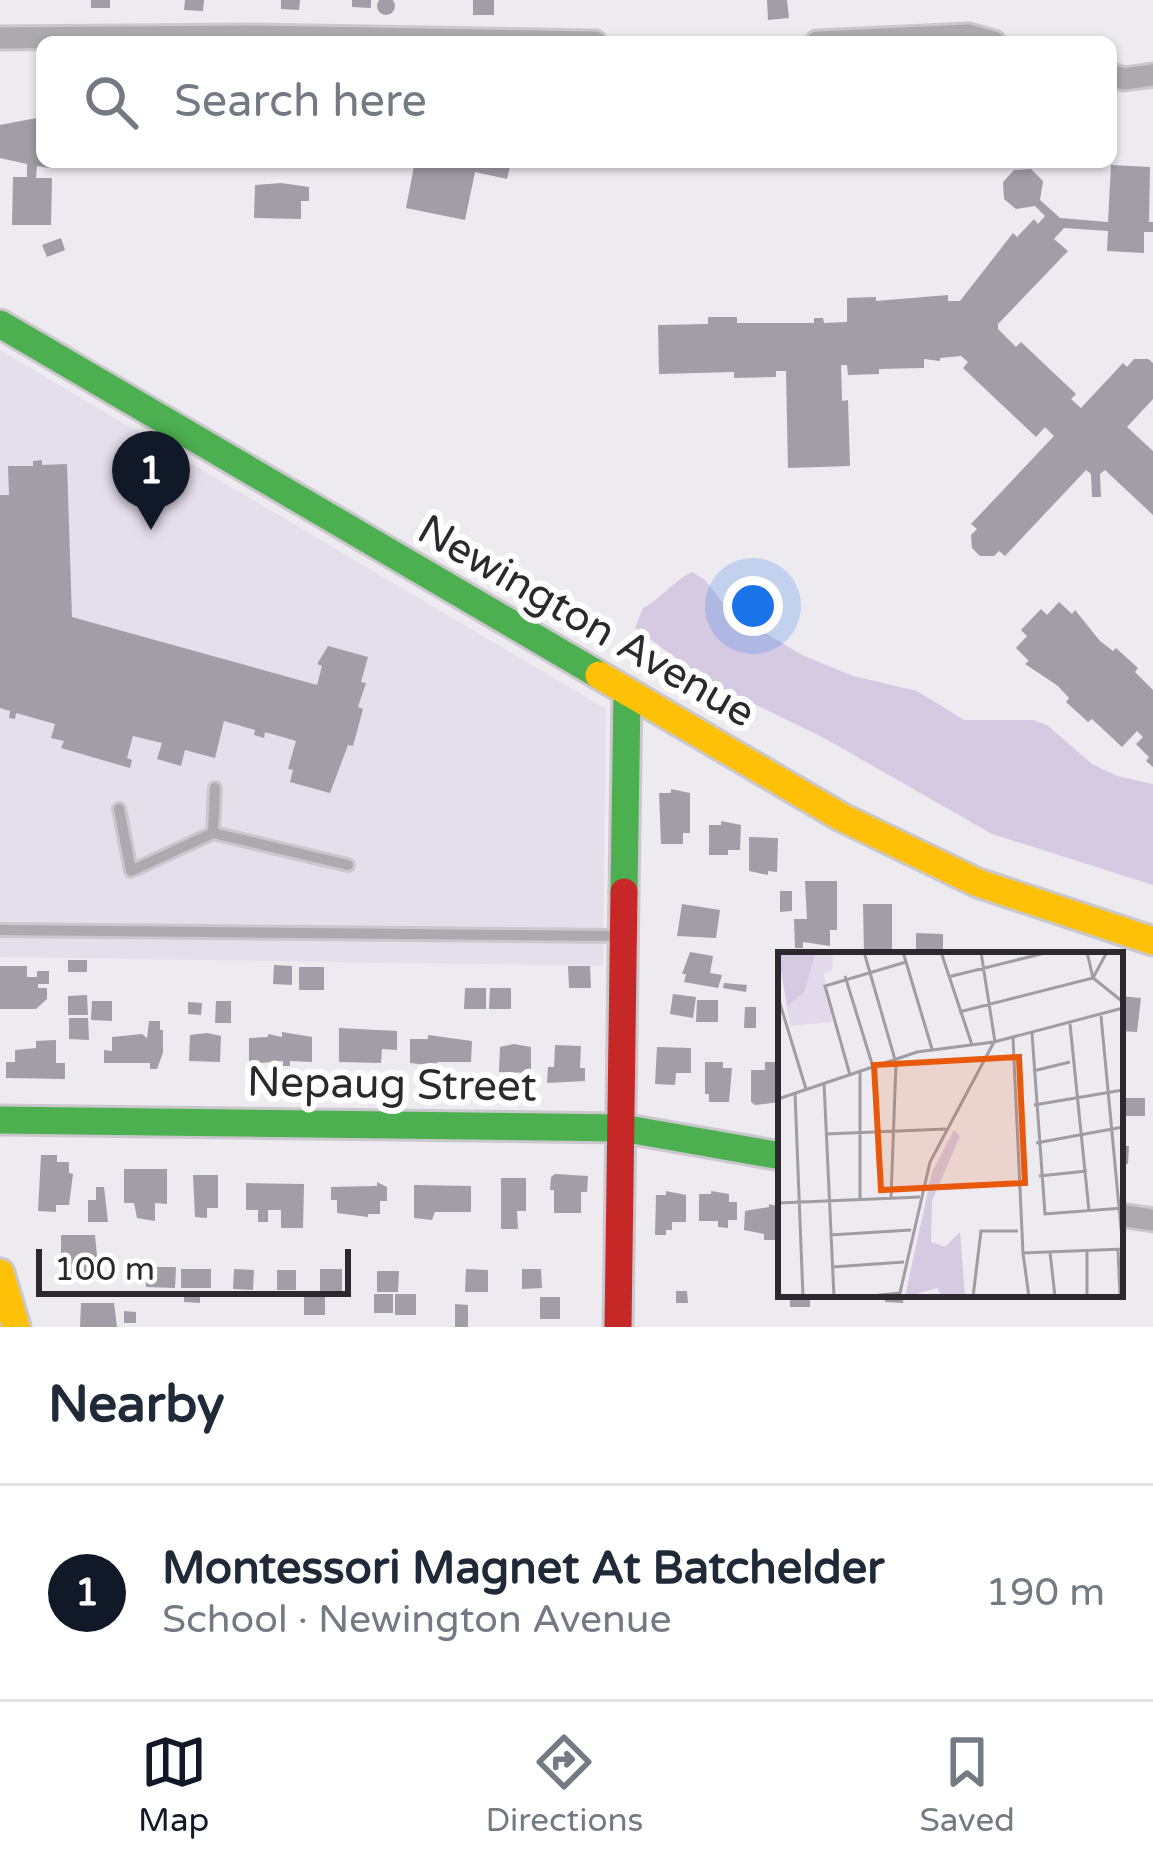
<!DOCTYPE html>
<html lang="en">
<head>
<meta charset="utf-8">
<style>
	body { margin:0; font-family:"Varela Round",sans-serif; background:#f2f2f3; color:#1f2937 }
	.scale { position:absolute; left:36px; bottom:30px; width:315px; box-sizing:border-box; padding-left:12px; border:6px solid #2b292d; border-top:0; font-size:33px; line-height:42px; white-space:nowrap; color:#2b292d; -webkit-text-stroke:9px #fff; paint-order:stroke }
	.you { position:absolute; left:753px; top:606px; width:42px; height:42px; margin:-30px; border:9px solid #fff; border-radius:50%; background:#1a73e8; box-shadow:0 0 0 18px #1a73e833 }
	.badge { display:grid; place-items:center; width:78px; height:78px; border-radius:50%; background:#111827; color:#fff; font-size:39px; font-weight:700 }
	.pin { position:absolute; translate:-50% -99px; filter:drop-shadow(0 3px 6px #0008) }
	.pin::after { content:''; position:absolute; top:63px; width:42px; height:36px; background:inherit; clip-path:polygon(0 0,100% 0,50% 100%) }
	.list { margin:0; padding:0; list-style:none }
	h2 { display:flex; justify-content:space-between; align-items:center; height:156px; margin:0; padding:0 48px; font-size:51px }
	h2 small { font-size:39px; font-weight:400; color:#747a83 }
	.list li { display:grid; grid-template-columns:78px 1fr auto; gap:36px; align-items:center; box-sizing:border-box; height:216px; padding:0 48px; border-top:3px solid #e0e1e3 }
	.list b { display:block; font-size:45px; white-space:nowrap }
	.list p { margin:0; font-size:39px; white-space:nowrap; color:#747a83 }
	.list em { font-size:39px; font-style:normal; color:#747a83 }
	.icon { flex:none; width:66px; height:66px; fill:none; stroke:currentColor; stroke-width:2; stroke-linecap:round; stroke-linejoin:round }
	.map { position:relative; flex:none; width:1153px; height:1327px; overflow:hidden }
	.search { position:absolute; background:#fff; box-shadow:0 3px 9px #0004; left:36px; right:36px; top:36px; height:132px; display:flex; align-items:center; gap:30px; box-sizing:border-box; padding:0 42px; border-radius:18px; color:#747a83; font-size:45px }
	.sheet { height:372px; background:#fff }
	nav { display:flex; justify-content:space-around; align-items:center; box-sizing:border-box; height:168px; border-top:3px solid #e0e1e3; background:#fff; font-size:33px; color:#747a83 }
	nav a { display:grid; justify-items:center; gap:6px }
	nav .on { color:#111827 }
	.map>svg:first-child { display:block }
	.built { fill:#e5deeb }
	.forest { fill:#d5cae2 }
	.building { fill:#a29da6 }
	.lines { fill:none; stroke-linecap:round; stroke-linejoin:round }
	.lane-casing { stroke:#cac8cc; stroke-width:16 }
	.street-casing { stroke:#cac8cc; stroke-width:27 }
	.fast-casing { stroke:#cac8cc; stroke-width:33 }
	.slow-casing { stroke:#cac8cc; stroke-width:33 }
	.jam-casing { stroke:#cac8cc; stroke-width:33 }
	.lane { stroke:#acaaaf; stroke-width:10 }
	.street { stroke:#acaaaf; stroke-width:21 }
	.fast { stroke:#4caf50; stroke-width:27 }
	.slow { stroke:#ffc107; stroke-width:27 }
	.jam { stroke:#c62828; stroke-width:27 }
	.labels { text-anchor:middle; stroke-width:12; stroke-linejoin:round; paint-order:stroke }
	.street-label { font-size:42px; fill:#2b292d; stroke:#fff }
	.inset-road { fill:none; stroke:#9f9da2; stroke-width:3 }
	.view { fill:#e8590c; fill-opacity:0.15; stroke:#e8590c; stroke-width:6 }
	.inset-edge { fill:none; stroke:#2b292d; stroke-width:6 }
</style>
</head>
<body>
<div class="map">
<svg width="1153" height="1327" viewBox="0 0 1153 1327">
	<rect width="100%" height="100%" fill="#edeaf0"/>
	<polygon class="built" points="0,350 606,709 603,966 0,957"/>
	<path class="forest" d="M692 572 705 580 729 611 802 655 853 676 917 691 964 720H1033L1047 725 1092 764 1117 776 1153 784V885L992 834 824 738 707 681 635 628 643 608C662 598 673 581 692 572Z"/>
	<g class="building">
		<circle cx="386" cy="6" r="9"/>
		<rect x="91" y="0" width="19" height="8"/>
		<polygon points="185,0 204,0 203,11 184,10"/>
		<polygon points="281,0 300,0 299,10 281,9"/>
		<polygon points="352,0 371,0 371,8 352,7"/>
		<rect x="473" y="0" width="21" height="15"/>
		<polygon points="767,0 787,0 789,18 768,20"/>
		<polygon points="42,117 42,162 51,162 50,168 37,166 36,178 52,178 51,225 12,225 13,177 27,177 27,164 0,158 0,125"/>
		<polygon points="427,162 511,162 507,179 475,172 465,220 406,208 414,166"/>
		<polygon points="1111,165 1150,167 1149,222 1153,222 1153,232 1144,232 1144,253 1107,251 1108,231 1064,228 1054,239 1068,251 998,324 998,329 1016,347 1021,342 1076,394 1071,399 1081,408 1123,363 1127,367 1134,359 1148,359 1153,363 1153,399 1127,427 1153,451 1153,515 1105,470 1100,474 1101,497 1092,497 1091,474 1086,470 1005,556 999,551 994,556 980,556 972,548 971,535 977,529 971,524 1054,436 1045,427 1036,437 963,368 968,362 961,356 940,358 940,361 924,359 924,368 879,369 879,374 848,375 847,365 841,365 842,401 848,400 850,466 788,468 786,371 776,371 776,377 734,378 734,372 659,374 658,325 708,324 708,317 737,317 737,323 814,323 814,318 823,318 824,323 847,322 847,298 876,297 876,301 948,295 948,301 960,301 1013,233 1017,237 1034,219 1038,224 1045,216 1035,206 1016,209 1004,199 1003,182 1014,170 1031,169 1043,181 1040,200 1060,218 1108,222"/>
		<polygon points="281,183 309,187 309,201 301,201 301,219 254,218 255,185"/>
		<polygon points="61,238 65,250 47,257 42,245"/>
		<polygon points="42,460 42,465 67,464 72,617 317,685 322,666 317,664 328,646 368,657 361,682 366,683 358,707 363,709 353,746 348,745 330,793 290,782 293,770 288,769 296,741 265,732 264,738 254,735 255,730 224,721 215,758 185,750 181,766 157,759 162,743 133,736 127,758 132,760 130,768 61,748 64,741 51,738 55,724 16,713 15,719 9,718 10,711 0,708 0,495 9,495 8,466 33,466 33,461"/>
		<polygon points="1059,602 1072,614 1075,610 1100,641 1113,651 1116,648 1138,668 1135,672 1153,690 1153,767 1146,761 1149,757 1136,744 1143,737 1137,731 1122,747 1092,719 1088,722 1066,702 1069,698 1058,686 1025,664 1029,661 1016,648 1027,636 1021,630 1041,609 1047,615"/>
		<polygon points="671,789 690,793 690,833 683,833 683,844 661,844 659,793 671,793"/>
		<polygon points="721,821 741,825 740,850 728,850 728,855 709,855 709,825 721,825"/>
		<polygon points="749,837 778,838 777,872 768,871 768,875 749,871"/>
		<polygon points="805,881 837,881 837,930 830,930 830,946 803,942 803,948 795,948 794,919 807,919"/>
		<polygon points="780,891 792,891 792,911 780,912"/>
		<polygon points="682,904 720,910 716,938 677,936"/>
		<polygon points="863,904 892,904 892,955 864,955"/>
		<polygon points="916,933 943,934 943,955 916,955"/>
		<polygon points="690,952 713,956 710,973 722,975 718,988 684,982 686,974 682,974"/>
		<rect x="68" y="960" width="19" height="12"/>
		<polygon points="274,965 292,966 292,985 273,984"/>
		<polygon points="0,966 27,966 27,977 37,977 37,971 49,971 49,984 38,984 38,988 47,988 47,999 36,1009 0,1009"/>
		<polygon points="568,966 590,966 591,988 569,988"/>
		<rect x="299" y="967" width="25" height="23"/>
		<polygon points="724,983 747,985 746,992 723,988"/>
		<polygon points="465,988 486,988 486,1009 464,1009"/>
		<polygon points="490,988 511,988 511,1009 489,1009"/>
		<polygon points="673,994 696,997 693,1018 670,1014"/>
		<polygon points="87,995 88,1015 68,1015 68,996"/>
		<polygon points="1120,996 1141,998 1137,1032 1120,1031"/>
		<polygon points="697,1000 718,1000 718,1022 696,1022"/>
		<polygon points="92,1001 112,1001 112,1021 91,1020"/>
		<polygon points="216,1001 231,1001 231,1023 215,1023"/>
		<polygon points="188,1002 202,1003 201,1015 188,1014"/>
		<polygon points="745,1007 756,1007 756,1028 744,1028"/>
		<polygon points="69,1018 88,1018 89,1040 69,1039"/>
		<polygon points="149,1021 160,1021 160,1030 163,1030 163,1053 157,1069 150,1069 150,1063 104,1063 104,1050 112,1051 112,1037 142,1034 147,1038"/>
		<polygon points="339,1028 397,1031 397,1050 382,1049 381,1063 339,1062"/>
		<polygon points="282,1032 312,1037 312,1062 290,1061 290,1066 283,1066 283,1061 249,1064 249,1038 268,1037 268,1034 282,1037"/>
		<polygon points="207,1033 221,1036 220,1062 189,1061 190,1035"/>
		<polygon points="428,1035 472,1041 471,1062 437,1062 437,1066 410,1063 410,1039 428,1039"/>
		<polygon points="56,1040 56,1063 65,1063 65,1079 6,1078 6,1062 15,1062 15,1050 36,1048 36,1041"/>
		<polygon points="514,1044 531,1047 531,1073 499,1072 500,1047"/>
		<polygon points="555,1045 581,1046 580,1068 585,1068 585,1081 547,1083 548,1067 554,1067"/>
		<polygon points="657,1047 691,1048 691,1073 676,1073 675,1085 655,1084"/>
		<polygon points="705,1062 723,1062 723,1068 732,1068 729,1102 709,1102 709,1094 705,1094"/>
		<polygon points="765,1062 781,1062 781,1099 780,1102 755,1105 751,1102 751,1070 765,1070"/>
		<rect x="1126" y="1098" width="19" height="18"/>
		<polygon points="1120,1146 1129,1146 1128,1164 1120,1164"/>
		<polygon points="41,1155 57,1155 57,1162 69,1162 69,1173 73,1174 69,1205 56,1205 56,1212 38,1211"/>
		<polygon points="124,1169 167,1169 167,1204 155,1203 155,1221 137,1218 134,1203 124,1203"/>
		<polygon points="555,1174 588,1176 587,1192 581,1192 581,1213 554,1213 554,1190 550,1190 551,1177"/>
		<polygon points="193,1175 218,1175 218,1208 207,1208 207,1218 195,1217"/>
		<polygon points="501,1178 526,1178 526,1211 517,1211 518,1229 501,1229"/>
		<polygon points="377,1182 387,1187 387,1201 380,1201 380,1214 368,1214 368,1217 337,1213 337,1200 331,1200 331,1187 377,1186"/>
		<polygon points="246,1183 304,1184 303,1228 281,1228 281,1210 268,1210 268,1222 258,1222 258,1210 246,1210"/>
		<polygon points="414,1185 471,1186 471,1212 435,1212 432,1220 414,1218"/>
		<polygon points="96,1187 104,1187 108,1222 88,1222 88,1200 96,1200"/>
		<polygon points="666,1191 686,1195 686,1222 672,1222 672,1230 666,1230 666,1235 655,1235 656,1195 666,1195"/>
		<polygon points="711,1191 729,1194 729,1202 737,1202 737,1220 728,1220 728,1228 718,1227 718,1221 699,1221 699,1194 711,1194"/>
		<polygon points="769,1204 781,1207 779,1240 764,1240 764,1234 744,1230 745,1211 769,1207"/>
		<polygon points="61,1235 95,1235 98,1267 94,1267 94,1278 61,1278"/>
		<polygon points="145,1267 176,1267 175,1288 146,1287"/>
		<rect x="181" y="1269" width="30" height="19"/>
		<polygon points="234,1269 254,1270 253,1290 233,1289"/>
		<rect x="320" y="1269" width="22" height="22"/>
		<polygon points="466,1269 488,1270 488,1292 465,1292"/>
		<polygon points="522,1269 541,1269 542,1288 522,1289"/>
		<rect x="277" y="1270" width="19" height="20"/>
		<polygon points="377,1271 399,1271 398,1292 377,1292"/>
		<polygon points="676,1291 687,1291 688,1303 676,1303"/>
		<polygon points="184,1292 200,1292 200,1303 184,1302"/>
		<rect x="304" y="1294" width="21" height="21"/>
		<rect x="374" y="1294" width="19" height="19"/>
		<rect x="395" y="1294" width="21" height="21"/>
		<rect x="790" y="1294" width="20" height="13"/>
		<polygon points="885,1294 904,1294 903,1303 885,1302"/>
		<rect x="540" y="1297" width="20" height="22"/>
		<polygon points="81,1303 114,1303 117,1327 80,1327"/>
		<polygon points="455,1304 468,1305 468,1327 455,1327"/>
		<polygon points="124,1311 136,1312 136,1323 124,1323"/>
	</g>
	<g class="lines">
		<g class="lane-casing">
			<g id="lane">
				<polyline points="119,809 131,871 213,833 348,865"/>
				<polyline points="213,833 215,788"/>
				<polyline points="0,930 621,936"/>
			</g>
		</g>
		<g class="street-casing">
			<g id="street">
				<polyline points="0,38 247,36 595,42"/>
				<polyline points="817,42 969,35 994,42"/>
				<polyline points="1111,75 1124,79 1153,75"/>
				<polyline points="1120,1215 1153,1220"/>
			</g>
		</g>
		<g class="fast-casing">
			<g id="fast">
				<polyline points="0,324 599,675"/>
				<polyline points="624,892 627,694"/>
				<polyline points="0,1120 622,1128 781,1156"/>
			</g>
		</g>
		<g class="slow-casing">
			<g id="slow">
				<polyline points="599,675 841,817 978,883 1153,941"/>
				<polyline points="0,1273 16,1327"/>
			</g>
		</g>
		<g class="jam-casing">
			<polyline id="jam" points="618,1327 624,892"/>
		</g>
		<use href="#lane" class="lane"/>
		<use href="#street" class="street"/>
		<use href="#fast" class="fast"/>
		<use href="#slow" class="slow"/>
		<use href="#jam" class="jam"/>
	</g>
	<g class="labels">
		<g class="street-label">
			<text transform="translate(587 620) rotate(30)" y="15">Newington Avenue</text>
			<text transform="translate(392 1083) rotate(1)" y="15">Nepaug Street</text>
		</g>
	</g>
	<g transform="translate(778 952)">
		<rect width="345" height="345" fill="#edeaf0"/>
		<path d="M0 0H55L54 18 46 21 54 70 12 74Z" fill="#e2daeb"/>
		<path d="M0 0H38L26 40 9 54ZM176 178 182 184 154 249 153 290 167 295 182 280 187 345H165L159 336 127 345 154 220Z" fill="#d5cae2"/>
		<path class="inset-road" d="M86 0 118 111 113 246M125 0 154 97M163 0 194 93M203 0 217 90M309 0 315 26 345 50M67 24 95 115M170 25 271 0M0 45 28 137M181 60 315 26 329 0M323 64 345 297M292 72 311 259M254 81 267 262 345 256M235 86 245 301 345 297M255 119 292 110M72 123 47 34 128 10M46 131 56 345M17 141 25 345M0 147 139 100 216 90 345 56M256 153 345 138M48 182 168 177M258 191 345 175M261 224 309 219M82 248V119M0 251 142 245M52 283 133 278M340 297 342 345M272 300 277 345M245 301 251 345M54 315 126 310M83 345 122 341M121 345 152 210 216 90M195 345 203 279H240M309 345V298"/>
		<path class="view" d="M241 105 247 231 103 238 96 113Z"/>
		<rect width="345" height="345" class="inset-edge"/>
	</g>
</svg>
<div class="scale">100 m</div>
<div class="you"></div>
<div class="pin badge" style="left:151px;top:530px">1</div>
<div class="search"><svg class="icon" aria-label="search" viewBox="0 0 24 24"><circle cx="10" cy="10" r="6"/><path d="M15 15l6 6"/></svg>Search here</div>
</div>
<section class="sheet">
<h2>Nearby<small></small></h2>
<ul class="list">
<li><span class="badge">1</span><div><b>Montessori Magnet At Batchelder</b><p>School · Newington Avenue</p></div><em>190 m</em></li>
</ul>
</section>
<nav>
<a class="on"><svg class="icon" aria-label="map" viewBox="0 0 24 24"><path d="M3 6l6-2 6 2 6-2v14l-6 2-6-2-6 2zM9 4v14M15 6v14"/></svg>Map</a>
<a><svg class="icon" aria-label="directions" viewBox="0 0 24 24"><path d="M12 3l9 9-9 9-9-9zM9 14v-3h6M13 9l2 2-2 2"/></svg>Directions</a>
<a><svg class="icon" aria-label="saved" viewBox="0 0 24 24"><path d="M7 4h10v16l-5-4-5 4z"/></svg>Saved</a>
</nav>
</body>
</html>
